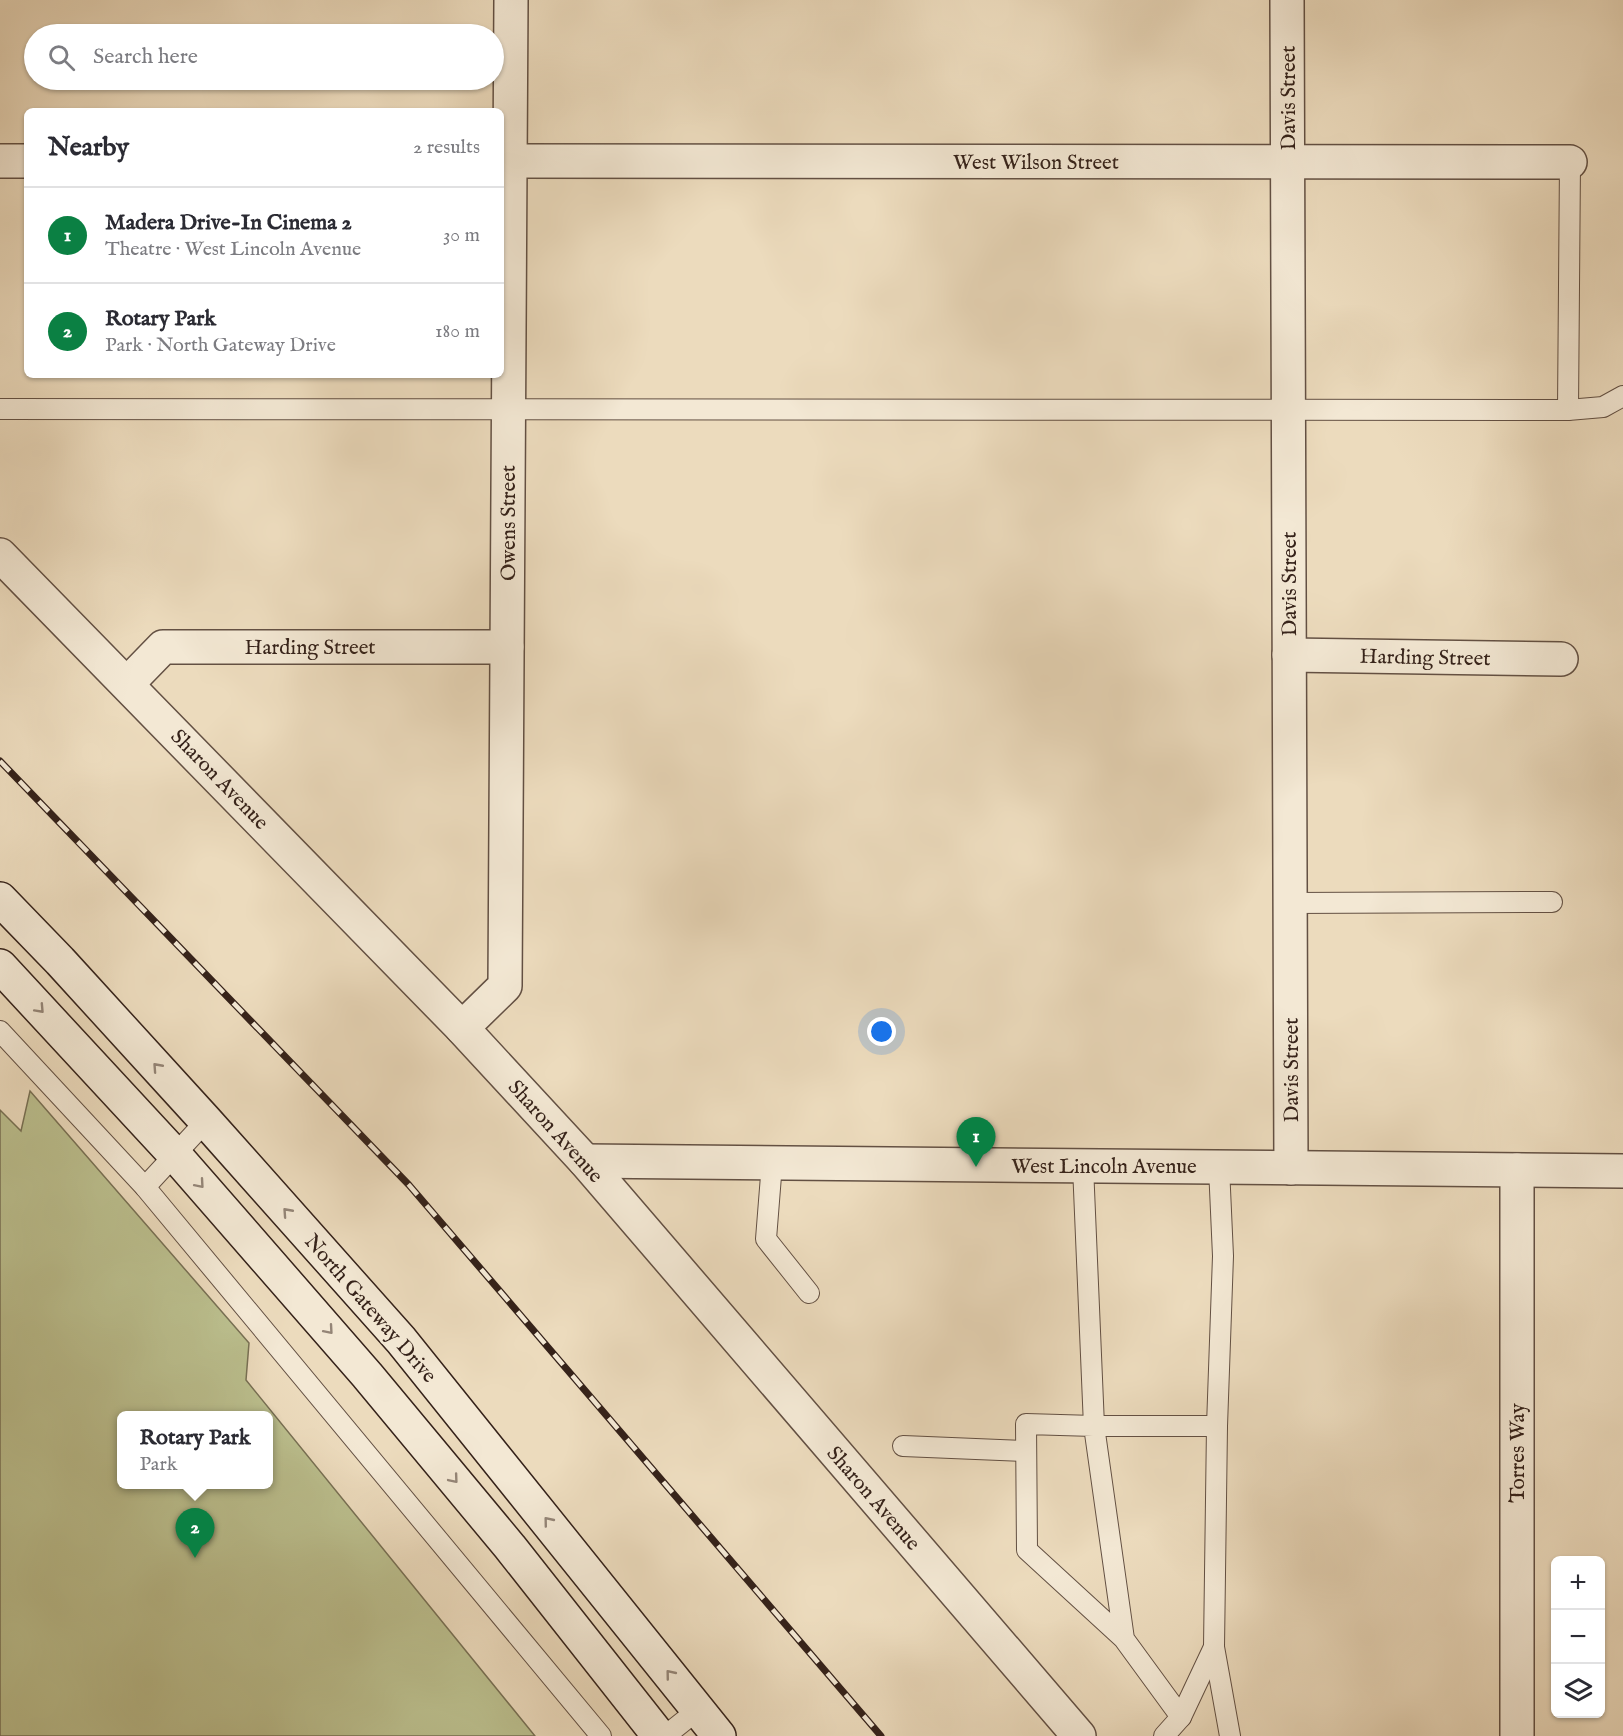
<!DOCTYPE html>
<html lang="en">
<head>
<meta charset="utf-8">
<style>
	body { margin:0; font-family:"IM FELL English",serif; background:#f7f7f7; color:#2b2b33 }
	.controls { position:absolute; right:18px; bottom:18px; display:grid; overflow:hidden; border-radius:9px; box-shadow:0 2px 4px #0004 }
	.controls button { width:54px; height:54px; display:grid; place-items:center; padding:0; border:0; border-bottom:2px solid #e1e1e2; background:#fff; color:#2b2b33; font:30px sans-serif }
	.you { position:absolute; left:882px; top:1032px; width:21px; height:21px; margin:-15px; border:4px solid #fff; border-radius:50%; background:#1a73e8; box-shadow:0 0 0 9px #1a73e833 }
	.badge { display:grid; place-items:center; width:39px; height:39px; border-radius:50%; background:#0b8043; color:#fff; font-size:20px; font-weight:700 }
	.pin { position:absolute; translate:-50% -50px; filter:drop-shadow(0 2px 3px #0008) }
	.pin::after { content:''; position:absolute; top:32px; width:21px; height:18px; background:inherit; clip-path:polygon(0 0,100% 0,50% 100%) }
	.popup { position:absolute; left:117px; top:1411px; width:156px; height:78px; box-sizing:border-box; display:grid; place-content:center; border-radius:9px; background:#fff; filter:drop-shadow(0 2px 4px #0005); font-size:20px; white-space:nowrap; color:#7c7c81 }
	.popup b { font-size:22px; color:#2b2b33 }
	.popup::after { content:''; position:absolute; left:50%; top:100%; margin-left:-12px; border:12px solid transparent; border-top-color:#fff }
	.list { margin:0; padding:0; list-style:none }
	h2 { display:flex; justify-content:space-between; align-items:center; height:78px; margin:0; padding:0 24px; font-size:26px }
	h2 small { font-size:20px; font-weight:400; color:#7c7c81 }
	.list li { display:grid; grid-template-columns:39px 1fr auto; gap:18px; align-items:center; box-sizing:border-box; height:96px; padding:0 24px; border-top:2px solid #e1e1e2 }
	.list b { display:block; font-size:22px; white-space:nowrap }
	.list p { margin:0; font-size:20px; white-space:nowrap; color:#7c7c81 }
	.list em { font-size:20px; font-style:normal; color:#7c7c81 }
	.icon { flex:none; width:33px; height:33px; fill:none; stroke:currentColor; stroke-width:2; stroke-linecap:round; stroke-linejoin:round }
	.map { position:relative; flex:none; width:1623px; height:1736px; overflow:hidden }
	.search { position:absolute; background:#fff; box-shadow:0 2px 4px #0004; left:24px; top:24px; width:480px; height:66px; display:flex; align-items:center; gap:15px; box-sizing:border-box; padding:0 21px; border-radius:33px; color:#7c7c81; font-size:22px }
	.panel { position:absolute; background:#fff; box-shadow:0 2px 4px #0004; left:24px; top:108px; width:480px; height:270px; border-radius:9px }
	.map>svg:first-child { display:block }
	.green { fill:#bbbf8e; stroke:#787054; stroke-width:1.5; fill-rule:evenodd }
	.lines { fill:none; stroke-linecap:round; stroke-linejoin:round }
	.lane-casing { stroke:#635043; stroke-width:22 }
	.street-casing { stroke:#635043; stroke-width:36 }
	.secondary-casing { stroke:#35221a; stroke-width:36 }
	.lane { stroke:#f3e8d4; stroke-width:20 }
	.street { stroke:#f3e8d4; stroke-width:33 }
	.secondary { stroke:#f3e8d4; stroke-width:33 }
	.rail-casing { stroke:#35221a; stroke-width:7 }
	.rail { stroke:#f3e8d4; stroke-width:4.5; stroke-dasharray:14; stroke-linecap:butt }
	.oneway { stroke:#948577 }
	.labels { text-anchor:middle; stroke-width:5; stroke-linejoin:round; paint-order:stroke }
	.street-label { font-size:21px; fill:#35221a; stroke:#f3e8d4 }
</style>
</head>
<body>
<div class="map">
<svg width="1623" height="1736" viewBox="0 0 1623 1736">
	<rect width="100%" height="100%" fill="#ecdbbd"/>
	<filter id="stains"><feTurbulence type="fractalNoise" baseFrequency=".00333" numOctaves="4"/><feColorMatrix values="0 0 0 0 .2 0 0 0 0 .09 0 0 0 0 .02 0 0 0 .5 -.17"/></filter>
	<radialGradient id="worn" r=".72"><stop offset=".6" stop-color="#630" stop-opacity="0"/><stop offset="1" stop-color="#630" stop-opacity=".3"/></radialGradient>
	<path class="green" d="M30 1091 249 1343 246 1380 535 1736H0V1110L21 1131ZM122 1416H268V1484H122Z"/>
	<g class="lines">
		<g class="lane-casing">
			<g id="lane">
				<polyline points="0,409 1568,410 1603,407 1623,396"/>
				<polyline points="1568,410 1570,162"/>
				<polyline points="1290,903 1552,902"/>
				<polyline points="0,1031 145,1187 601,1736"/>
				<polyline points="772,1163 766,1239 809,1293"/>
				<polyline points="1083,1166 1094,1426 1217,1426"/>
				<polyline points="145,1187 206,1121"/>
				<polyline points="903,1446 1026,1451"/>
				<polyline points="1124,1639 1027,1550 1026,1424 1094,1426 1124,1639 1181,1717"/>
				<polyline points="1214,1647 1230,1736"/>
				<polyline points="665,1736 699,1709"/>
				<polyline points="1164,1736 1181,1717 1214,1647 1217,1426 1223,1256 1219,1167"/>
			</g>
		</g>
		<g class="street-casing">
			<g id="street">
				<polyline points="1287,0 1291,1168"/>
				<polyline points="0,161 27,161"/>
				<polyline points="501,161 1570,162"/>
				<polyline points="0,555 462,1028 585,1161 1079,1736"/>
				<polyline points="1289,655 1561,659"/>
				<polyline points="127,684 163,647 507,647"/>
				<polyline points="462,1028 505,986 511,0"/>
				<polyline points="585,1161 1623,1171"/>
				<polyline points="1517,1736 1517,1170"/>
			</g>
		</g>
		<g class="secondary-casing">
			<g id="secondary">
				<polyline points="0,899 60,961 206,1121 401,1340 719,1736"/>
				<polyline points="0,966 176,1156 367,1375 510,1547 659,1736"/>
			</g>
		</g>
		<use href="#lane" class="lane"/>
		<use href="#street" class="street"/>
		<use href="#secondary" class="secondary"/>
		<g class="rail-casing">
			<polyline id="rail" points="0,761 409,1185 881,1736"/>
		</g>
		<use href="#rail" class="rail"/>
	</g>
	<defs><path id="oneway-chevron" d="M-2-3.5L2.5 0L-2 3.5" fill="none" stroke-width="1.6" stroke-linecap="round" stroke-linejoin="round" transform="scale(1.5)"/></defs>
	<g class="oneway">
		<use href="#oneway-chevron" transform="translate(40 1009) rotate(47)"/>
		<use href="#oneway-chevron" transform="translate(157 1067) rotate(-132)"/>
		<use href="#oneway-chevron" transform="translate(200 1184) rotate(49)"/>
		<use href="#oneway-chevron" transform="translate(287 1212) rotate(-132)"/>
		<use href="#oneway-chevron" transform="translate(329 1330) rotate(49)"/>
		<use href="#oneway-chevron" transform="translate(454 1479) rotate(50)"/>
		<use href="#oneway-chevron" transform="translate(548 1521) rotate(-129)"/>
		<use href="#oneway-chevron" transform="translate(670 1674) rotate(-129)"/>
	</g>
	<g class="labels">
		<g class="street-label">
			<text transform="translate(1288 98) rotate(-90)" y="7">Davis Street</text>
			<text x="1036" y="169">West Wilson Street</text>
			<text transform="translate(508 523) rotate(-90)" y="7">Owens Street</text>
			<text transform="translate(1289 584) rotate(-90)" y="7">Davis Street</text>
			<text x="310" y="654">Harding Street</text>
			<text transform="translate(1425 657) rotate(1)" y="7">Harding Street</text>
			<text transform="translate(220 779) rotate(46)" y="7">Sharon Avenue</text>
			<text transform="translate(1291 1070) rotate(-90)" y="7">Davis Street</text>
			<text transform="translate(556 1131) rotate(48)" y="7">Sharon Avenue</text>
			<text x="1104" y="1173">West Lincoln Avenue</text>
			<text transform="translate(371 1308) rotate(49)" y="7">North Gateway Drive</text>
			<text transform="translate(1517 1453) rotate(-90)" y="7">Torres Way</text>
			<text transform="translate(874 1498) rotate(49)" y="7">Sharon Avenue</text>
		</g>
	</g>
	<rect width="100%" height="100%" filter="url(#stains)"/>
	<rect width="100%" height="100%" fill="url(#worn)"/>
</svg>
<div class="controls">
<button>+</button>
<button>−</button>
<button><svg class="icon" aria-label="layers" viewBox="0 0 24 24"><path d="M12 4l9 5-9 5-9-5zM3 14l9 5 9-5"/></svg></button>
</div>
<div class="you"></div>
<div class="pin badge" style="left:976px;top:1167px">1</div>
<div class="pin badge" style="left:195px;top:1558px">2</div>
<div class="popup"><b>Rotary Park</b>Park</div>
<div class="search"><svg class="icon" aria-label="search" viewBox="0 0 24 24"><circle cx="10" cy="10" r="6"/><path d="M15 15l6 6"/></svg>Search here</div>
<section class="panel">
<h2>Nearby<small>2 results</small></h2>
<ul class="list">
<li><span class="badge">1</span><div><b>Madera Drive-In Cinema 2</b><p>Theatre · West Lincoln Avenue</p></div><em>30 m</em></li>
<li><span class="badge">2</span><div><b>Rotary Park</b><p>Park · North Gateway Drive</p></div><em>180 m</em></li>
</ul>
</section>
</div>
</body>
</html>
